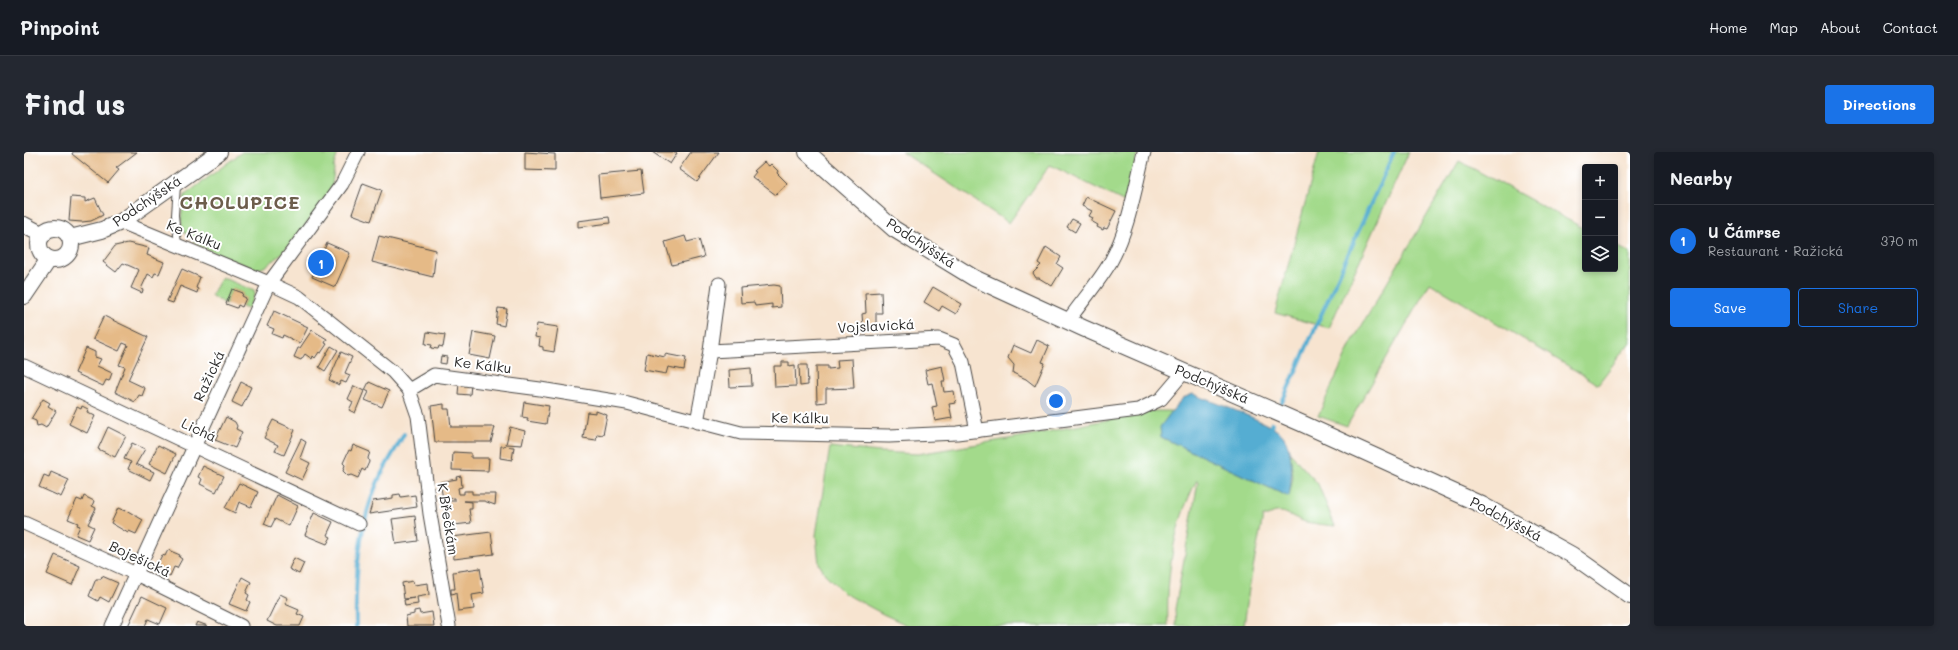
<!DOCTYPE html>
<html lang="en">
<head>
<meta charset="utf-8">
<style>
	body { margin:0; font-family:Mali,sans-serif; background:#242831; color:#f1f3f6 }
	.controls { position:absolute; right:12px; top:12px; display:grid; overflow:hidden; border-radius:4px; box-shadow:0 2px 6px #0003 }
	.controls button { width:36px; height:36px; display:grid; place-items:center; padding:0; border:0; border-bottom:1px solid #363941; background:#171b24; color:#f1f3f6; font:20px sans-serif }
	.you { position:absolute; left:1032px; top:249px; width:14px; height:14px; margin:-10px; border:3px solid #fff; border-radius:50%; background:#1a73e8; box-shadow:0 0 0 6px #1a73e833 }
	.badge { display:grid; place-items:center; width:26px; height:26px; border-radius:50%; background:#1a73e8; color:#fff; font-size:13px; font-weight:700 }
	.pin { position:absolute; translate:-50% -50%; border:2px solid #fff; box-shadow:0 1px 4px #0006 }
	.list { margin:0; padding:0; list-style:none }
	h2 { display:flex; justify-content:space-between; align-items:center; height:52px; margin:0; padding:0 16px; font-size:17px }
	h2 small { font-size:13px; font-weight:400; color:#9ea1a6 }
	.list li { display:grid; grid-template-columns:26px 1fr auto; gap:12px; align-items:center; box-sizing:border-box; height:72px; padding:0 16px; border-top:1px solid #363941 }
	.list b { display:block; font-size:15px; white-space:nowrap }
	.list p { margin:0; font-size:13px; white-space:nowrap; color:#9ea1a6 }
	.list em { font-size:13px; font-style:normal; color:#9ea1a6 }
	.actions { display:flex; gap:8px; padding:12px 16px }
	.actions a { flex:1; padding:9px 0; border:1px solid #1a73e8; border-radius:4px; text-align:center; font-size:14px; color:#1a73e8 }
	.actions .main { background:#1a73e8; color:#fff }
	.icon { flex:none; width:22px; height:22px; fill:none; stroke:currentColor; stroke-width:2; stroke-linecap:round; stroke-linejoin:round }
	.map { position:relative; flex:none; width:1606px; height:474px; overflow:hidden; border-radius:4px }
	header { display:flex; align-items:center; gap:24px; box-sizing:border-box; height:56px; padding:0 20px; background:#171b24; border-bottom:1px solid #363941 }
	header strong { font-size:19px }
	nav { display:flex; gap:22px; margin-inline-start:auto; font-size:14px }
	.intro { display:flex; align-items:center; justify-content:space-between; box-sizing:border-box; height:96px; padding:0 24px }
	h1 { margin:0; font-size:28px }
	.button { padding:10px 18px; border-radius:4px; background:#1a73e8; color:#fff; font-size:14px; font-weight:700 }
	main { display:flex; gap:24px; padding:0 24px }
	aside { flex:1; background:#171b24; border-radius:4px; box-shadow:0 2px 6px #0003 }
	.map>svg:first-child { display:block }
	.green { fill:#a3da8b; stroke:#67825b }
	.water { fill:#55add2; stroke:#406c7e }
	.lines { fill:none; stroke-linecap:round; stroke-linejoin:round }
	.stream { stroke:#55add2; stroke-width:4 }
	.building { fill:#e5ba87 }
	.service-casing { stroke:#4a4744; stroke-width:8 }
	.minor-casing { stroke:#4a4744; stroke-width:15 }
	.tertiary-casing { stroke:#4a4744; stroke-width:18 }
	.service { stroke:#fff; stroke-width:6 }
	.minor { stroke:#fff; stroke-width:13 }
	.tertiary { stroke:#fff; stroke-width:16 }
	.labels { text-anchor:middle; stroke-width:4; stroke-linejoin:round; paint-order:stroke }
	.street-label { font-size:14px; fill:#2b2b2b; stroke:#fff }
	.district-label { font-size:18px; font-weight:bold; letter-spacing:1px; fill:#6c5d4b; stroke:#fff }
</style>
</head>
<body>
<header>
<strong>Pinpoint</strong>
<nav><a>Home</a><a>Map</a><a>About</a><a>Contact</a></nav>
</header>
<div class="intro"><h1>Find us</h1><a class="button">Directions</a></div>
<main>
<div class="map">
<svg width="1606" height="474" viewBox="0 0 1606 474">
	<rect width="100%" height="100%" fill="#fff"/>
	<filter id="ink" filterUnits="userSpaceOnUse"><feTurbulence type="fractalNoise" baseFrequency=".025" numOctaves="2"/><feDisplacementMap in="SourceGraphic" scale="8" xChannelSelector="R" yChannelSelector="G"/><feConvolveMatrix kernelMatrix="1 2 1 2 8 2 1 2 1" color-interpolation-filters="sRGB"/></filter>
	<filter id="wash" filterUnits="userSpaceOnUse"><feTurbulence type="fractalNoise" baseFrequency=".012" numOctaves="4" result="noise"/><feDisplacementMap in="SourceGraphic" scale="16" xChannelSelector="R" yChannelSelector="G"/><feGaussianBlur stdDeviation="0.9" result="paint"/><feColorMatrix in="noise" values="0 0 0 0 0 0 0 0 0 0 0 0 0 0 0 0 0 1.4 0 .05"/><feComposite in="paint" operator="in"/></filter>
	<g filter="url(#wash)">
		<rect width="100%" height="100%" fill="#f7e4d0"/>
		<g class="green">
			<path d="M218 0H296L301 4 305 0 314 1 309 16 310 17 308 34 304 43C288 64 262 103 240 115 236 117 232 117 228 116 210 108 163 95 158 74 156 64 159 54 161 43Z"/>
			<polygon points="878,0 1114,0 1101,50 1026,13 985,71"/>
			<polygon points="1295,0 1385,0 1305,176 1251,161"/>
			<polygon points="1435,9 1561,77 1561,117 1591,117 1591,93 1606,101 1606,190 1574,232 1406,131 1323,274 1294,264 1327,192"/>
			<polygon points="198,125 230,139 231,142 224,157 218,155 222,146 218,144 219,141 208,137 202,152 187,144"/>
			<path d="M1127 259H1148L1137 275V285L1265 345 1269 325 1266 301 1294 332 1311 374C1302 373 1292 372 1282 370 1269 367 1257 353 1244 364H1239L1225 437 1220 474H1152L1151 457 1174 330 1173 328C1149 374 1142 423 1144 474H885L859 462 820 441 801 422 795 412 792 383 806 295 856 300 894 302 1002 284Z"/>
		</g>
		<path class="water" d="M1169 242C1186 249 1253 272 1260 285 1270 303 1268 326 1265 345L1137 285 1136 275 1148 259 1159 246Z"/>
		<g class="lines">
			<g class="stream">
				<polyline points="1258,250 1370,0"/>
				<polyline points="1247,274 1248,271"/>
				<path d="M332 474C331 424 334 374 355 327 362 312 372 297 380 282"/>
			</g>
		</g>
		<g id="blocks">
			<g class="building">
				<polygon points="49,0 113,0 92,16 95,18 84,31 48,2"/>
				<polygon points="501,0 531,2 531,19 501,18"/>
				<polygon points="628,0 652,0 653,1 646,12"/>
				<polygon points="667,0 695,0 673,30 655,17"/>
				<polygon points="740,10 745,14 747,12 754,19 753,21 763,31 752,43 728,25 732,20 730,19"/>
				<polygon points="617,19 620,41 576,46 574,23"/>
				<polygon points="339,31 358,38 347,69 328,62"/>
				<polygon points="47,45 61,46 61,50 71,46 79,63 67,69 58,70 45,69"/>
				<polygon points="1062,45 1092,59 1083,77 1080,76 1079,78 1073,75 1074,73 1067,69 1069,66 1065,64 1068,59 1058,54"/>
				<polygon points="585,65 586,71 554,75 554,69"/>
				<polygon points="1048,67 1056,71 1051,80 1043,75"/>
				<polygon points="355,84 412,98 409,125 348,110"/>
				<polygon points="661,84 663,90 675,87 680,105 648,113 641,90"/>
				<polygon points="104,91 125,96 123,103 140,110 135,122 131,121 129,125 124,122 117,137 119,138 118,141 107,136 115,118 99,111 92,120 79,110 91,94"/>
				<polygon points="303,91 326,101 311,135 288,125"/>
				<polygon points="1022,95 1037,105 1033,112 1039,116 1028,134 1015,126 1012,126 1009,121 1017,113 1014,111"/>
				<polygon points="158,117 176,125 172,136 174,137 173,141 156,134 149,151 143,149"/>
				<polygon points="750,133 756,134 757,155 748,156 748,152 731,154 730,150 717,151 716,136"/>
				<polygon points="909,135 938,152 932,162 918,154 915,159 900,150"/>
				<polygon points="208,137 219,141 218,144 222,146 218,155 214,153 213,156 202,152"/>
				<polygon points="857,140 858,161 852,161 852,174 839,174 838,162 842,161 841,141"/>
				<polygon points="474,156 483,157 480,174 472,172"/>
				<polygon points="250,159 284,175 276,191 259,183 258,186 248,182 250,177 243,174"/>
				<polygon points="80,164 124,185 104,228 121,236 118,244 115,243 111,250 91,240 101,215 95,213 104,193 99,191 95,199 69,187"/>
				<polygon points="513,172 534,175 530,200 519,198 519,195 515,194 516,186 511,185"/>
				<polygon points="288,178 303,187 301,191 303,192 297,201 295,200 291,206 289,204 288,207 281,202 277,208 270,205 274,196 276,196"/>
				<polygon points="403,180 421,183 419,195 415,194 414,197 407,196 408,193 401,192"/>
				<polygon points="449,180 471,184 466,207 445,203"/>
				<polygon points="1013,188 1025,194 1018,210 1021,211 1011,234 1002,227 989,221 990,213 984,206 989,193 1007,201"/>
				<polygon points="307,194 314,198 301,219 295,215"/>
				<polygon points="62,196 71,200 71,205 77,207 73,214 88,221 85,229 82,228 79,234 51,221"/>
				<polygon points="317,200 328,205 321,221 326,223 322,231 317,229 315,233 305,228"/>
				<polygon points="623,201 641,205 641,202 662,206 660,218 644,215 642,222 620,218"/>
				<polygon points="417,204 423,205 422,212 416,211"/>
				<polygon points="828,207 830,236 802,237 802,250 793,251 792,214 804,214 804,217 814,216 813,208"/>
				<polygon points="758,210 765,210 765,214 771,213 772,234 751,235 750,214 758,214"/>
				<polygon points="775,213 783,213 784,233 776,234"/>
				<polygon points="918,214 921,229 918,229 920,240 930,239 932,251 925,252 928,266 911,269 908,255 913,254 908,231 904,232 901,218"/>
				<polygon points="727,216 728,234 706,235 705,218"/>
				<polygon points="217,230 227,235 218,255 208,250"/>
				<polygon points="345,230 365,239 358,255 341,248 345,240 341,238"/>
				<polygon points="435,231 447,232 446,243 434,242"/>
				<polygon points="330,234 340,239 331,261 325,258 329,250 324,247"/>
				<polygon points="19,247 26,251 24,254 32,259 22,276 17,273 13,274 12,269 7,267"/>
				<polygon points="500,250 525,254 522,272 503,269 504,266 498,265"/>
				<polygon points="420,252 420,257 425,257 427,275 471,275 467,290 411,290 407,254"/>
				<polygon points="58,254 64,257 63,260 71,264 63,281 45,272 53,255 57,257"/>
				<polygon points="572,259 583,263 579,283 573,282 572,288 559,286 563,260 572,261"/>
				<polygon points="202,265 211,270 213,274 212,277 218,280 211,296 191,288"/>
				<polygon points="249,268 271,278 260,303 251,299 254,293 240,286"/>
				<polygon points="84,275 102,284 91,305 74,297"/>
				<polygon points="486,275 501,279 498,293 482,292"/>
				<polygon points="277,287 282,290 276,306 286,311 278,328 261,320"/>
				<polygon points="108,291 121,297 112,312 130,320 126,328 104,317 107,310 100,307"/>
				<polygon points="134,293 152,302 143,321 125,312"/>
				<polygon points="329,293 346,300 344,306 345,310 341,319 338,317 334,326 327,323 324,324 319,319 321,313 319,311 325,298 327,299"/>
				<polygon points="477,294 490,295 488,308 476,306"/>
				<polygon points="429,300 447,301 447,306 465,306 464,319 428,318"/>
				<polygon points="179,314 200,324 192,340 176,332 178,327 174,325"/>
				<polygon points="27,320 45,328 37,345 15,335 20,323 25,325"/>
				<polygon points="437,324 438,335 434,336 435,342 440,342 440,339 448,339 448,342 472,342 471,353 460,349 440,349 448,350 448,357 445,357 447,371 422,374 420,359 424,358 423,349 431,349 431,346 419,347 416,330 433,327 432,325"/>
				<polygon points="215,331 234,340 227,355 215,350 211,361 201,356"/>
				<polygon points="376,342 377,345 391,343 393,355 345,362 349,349 369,346 369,343"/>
				<polygon points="253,343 274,354 265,374 251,367 247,375 240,372"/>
				<polygon points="60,344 70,349 68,354 72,356 64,372 70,375 64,388 52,383 56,374 53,373 54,371 44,367 53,347 58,349"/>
				<polygon points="94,356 101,359 102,358 119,368 112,382 105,379 104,381 87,371"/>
				<polygon points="290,361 309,370 303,383 307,385 303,392 281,383"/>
				<polygon points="391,364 394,389 372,392 368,367"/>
				<polygon points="467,380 470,402 430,407 428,385"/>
				<polygon points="144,398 156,403 155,405 158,407 153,416 150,415 146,424 131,417 138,403 141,404"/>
				<polygon points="31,403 56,414 48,433 23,422"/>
				<polygon points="270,406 280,411 275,422 265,417"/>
				<polygon points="456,416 460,441 448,443 450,457 434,459 432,441 427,442 427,437 431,437 429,420"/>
				<polygon points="78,424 94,431 85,450 76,445 74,449 65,444 72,427 77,427"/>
				<polygon points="218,425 227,430 222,441 225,443 223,448 226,450 222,459 205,452"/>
				<polygon points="389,429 390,433 404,431 405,443 393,445 394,452 381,454 380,448 391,446 380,447 378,431"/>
				<polygon points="256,442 264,446 261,452 275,458 273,462 280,465 276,474 253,474 243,469"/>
				<polygon points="118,444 143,456 136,472 124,467 121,474 104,474"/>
				<polygon points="395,458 396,462 408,460 410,474 383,474 382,464 390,462 390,459"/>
				<polygon points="173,470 184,474 171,474"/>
			</g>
		</g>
	</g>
	<g filter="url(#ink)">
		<use href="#blocks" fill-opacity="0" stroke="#4a4744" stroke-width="1"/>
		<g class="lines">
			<g class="service-casing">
				<polyline id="service" points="153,33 151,63 154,93"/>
			</g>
			<g class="minor-casing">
				<g id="minor">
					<polyline points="97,70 245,131 275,145 369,220 385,238 394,264 406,362 425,474"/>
					<path d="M1044 169C1058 149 1075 130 1087 109 1105 76 1111 36 1120 0"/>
					<polyline points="686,199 915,187 930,193 939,210 953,279"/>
					<polyline points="0,214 335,372"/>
					<polyline points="385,238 410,223 516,237 603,251 717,281 865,284 933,281 1114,258 1137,247 1160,220"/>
					<polyline points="673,270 686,199 695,132"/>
					<polyline points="0,371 112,422 217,474"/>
					<polyline points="88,474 245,131 318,32 334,0"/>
				</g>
			</g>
			<g class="tertiary-casing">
				<g id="tertiary">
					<polyline points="783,0 870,77 950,126 1059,176 1277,271 1458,353 1548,403 1606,444"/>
					<polyline points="0,73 19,83"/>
					<circle cx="31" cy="92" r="16"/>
					<polyline points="46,86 78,78 97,70 195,0"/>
					<polyline points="0,144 25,107"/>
				</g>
			</g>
			<use href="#service" class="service"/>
			<use href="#minor" class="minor"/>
			<use href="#tertiary" class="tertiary"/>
		</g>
	</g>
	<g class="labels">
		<g class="street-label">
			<text transform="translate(123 49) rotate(-34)" y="5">Podchýšská</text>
			<text transform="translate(170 83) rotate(22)" y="5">Ke Kálku</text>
			<text transform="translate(897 91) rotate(33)" y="5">Podchýšská</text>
			<text transform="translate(852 174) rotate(-3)" y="5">Vojslavická</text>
			<text transform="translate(459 213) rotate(7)" y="5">Ke Kálku</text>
			<text transform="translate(185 224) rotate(-65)" y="5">Ražická</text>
			<text transform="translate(1188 232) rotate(23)" y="5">Podchýšská</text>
			<text transform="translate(776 266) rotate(1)" y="5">Ke Kálku</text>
			<text transform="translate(175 278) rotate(25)" y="5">Lichá</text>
			<text transform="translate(424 367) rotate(81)" y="5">K Břečkám</text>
			<text transform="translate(1482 367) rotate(28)" y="5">Podchýšská</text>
			<text transform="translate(116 407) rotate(25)" y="5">Boješická</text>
		</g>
		<g class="district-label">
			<text x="216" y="57">CHOLUPICE</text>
		</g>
	</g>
</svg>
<div class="controls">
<button>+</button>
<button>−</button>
<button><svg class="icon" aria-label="layers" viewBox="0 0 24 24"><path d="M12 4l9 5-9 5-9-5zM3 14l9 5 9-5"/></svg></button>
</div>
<div class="you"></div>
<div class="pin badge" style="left:297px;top:111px">1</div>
</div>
<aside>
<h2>Nearby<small></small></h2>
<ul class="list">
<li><span class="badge">1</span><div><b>U Čámrse</b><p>Restaurant · Ražická</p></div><em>370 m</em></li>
</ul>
<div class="actions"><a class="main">Save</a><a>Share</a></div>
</aside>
</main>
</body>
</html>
